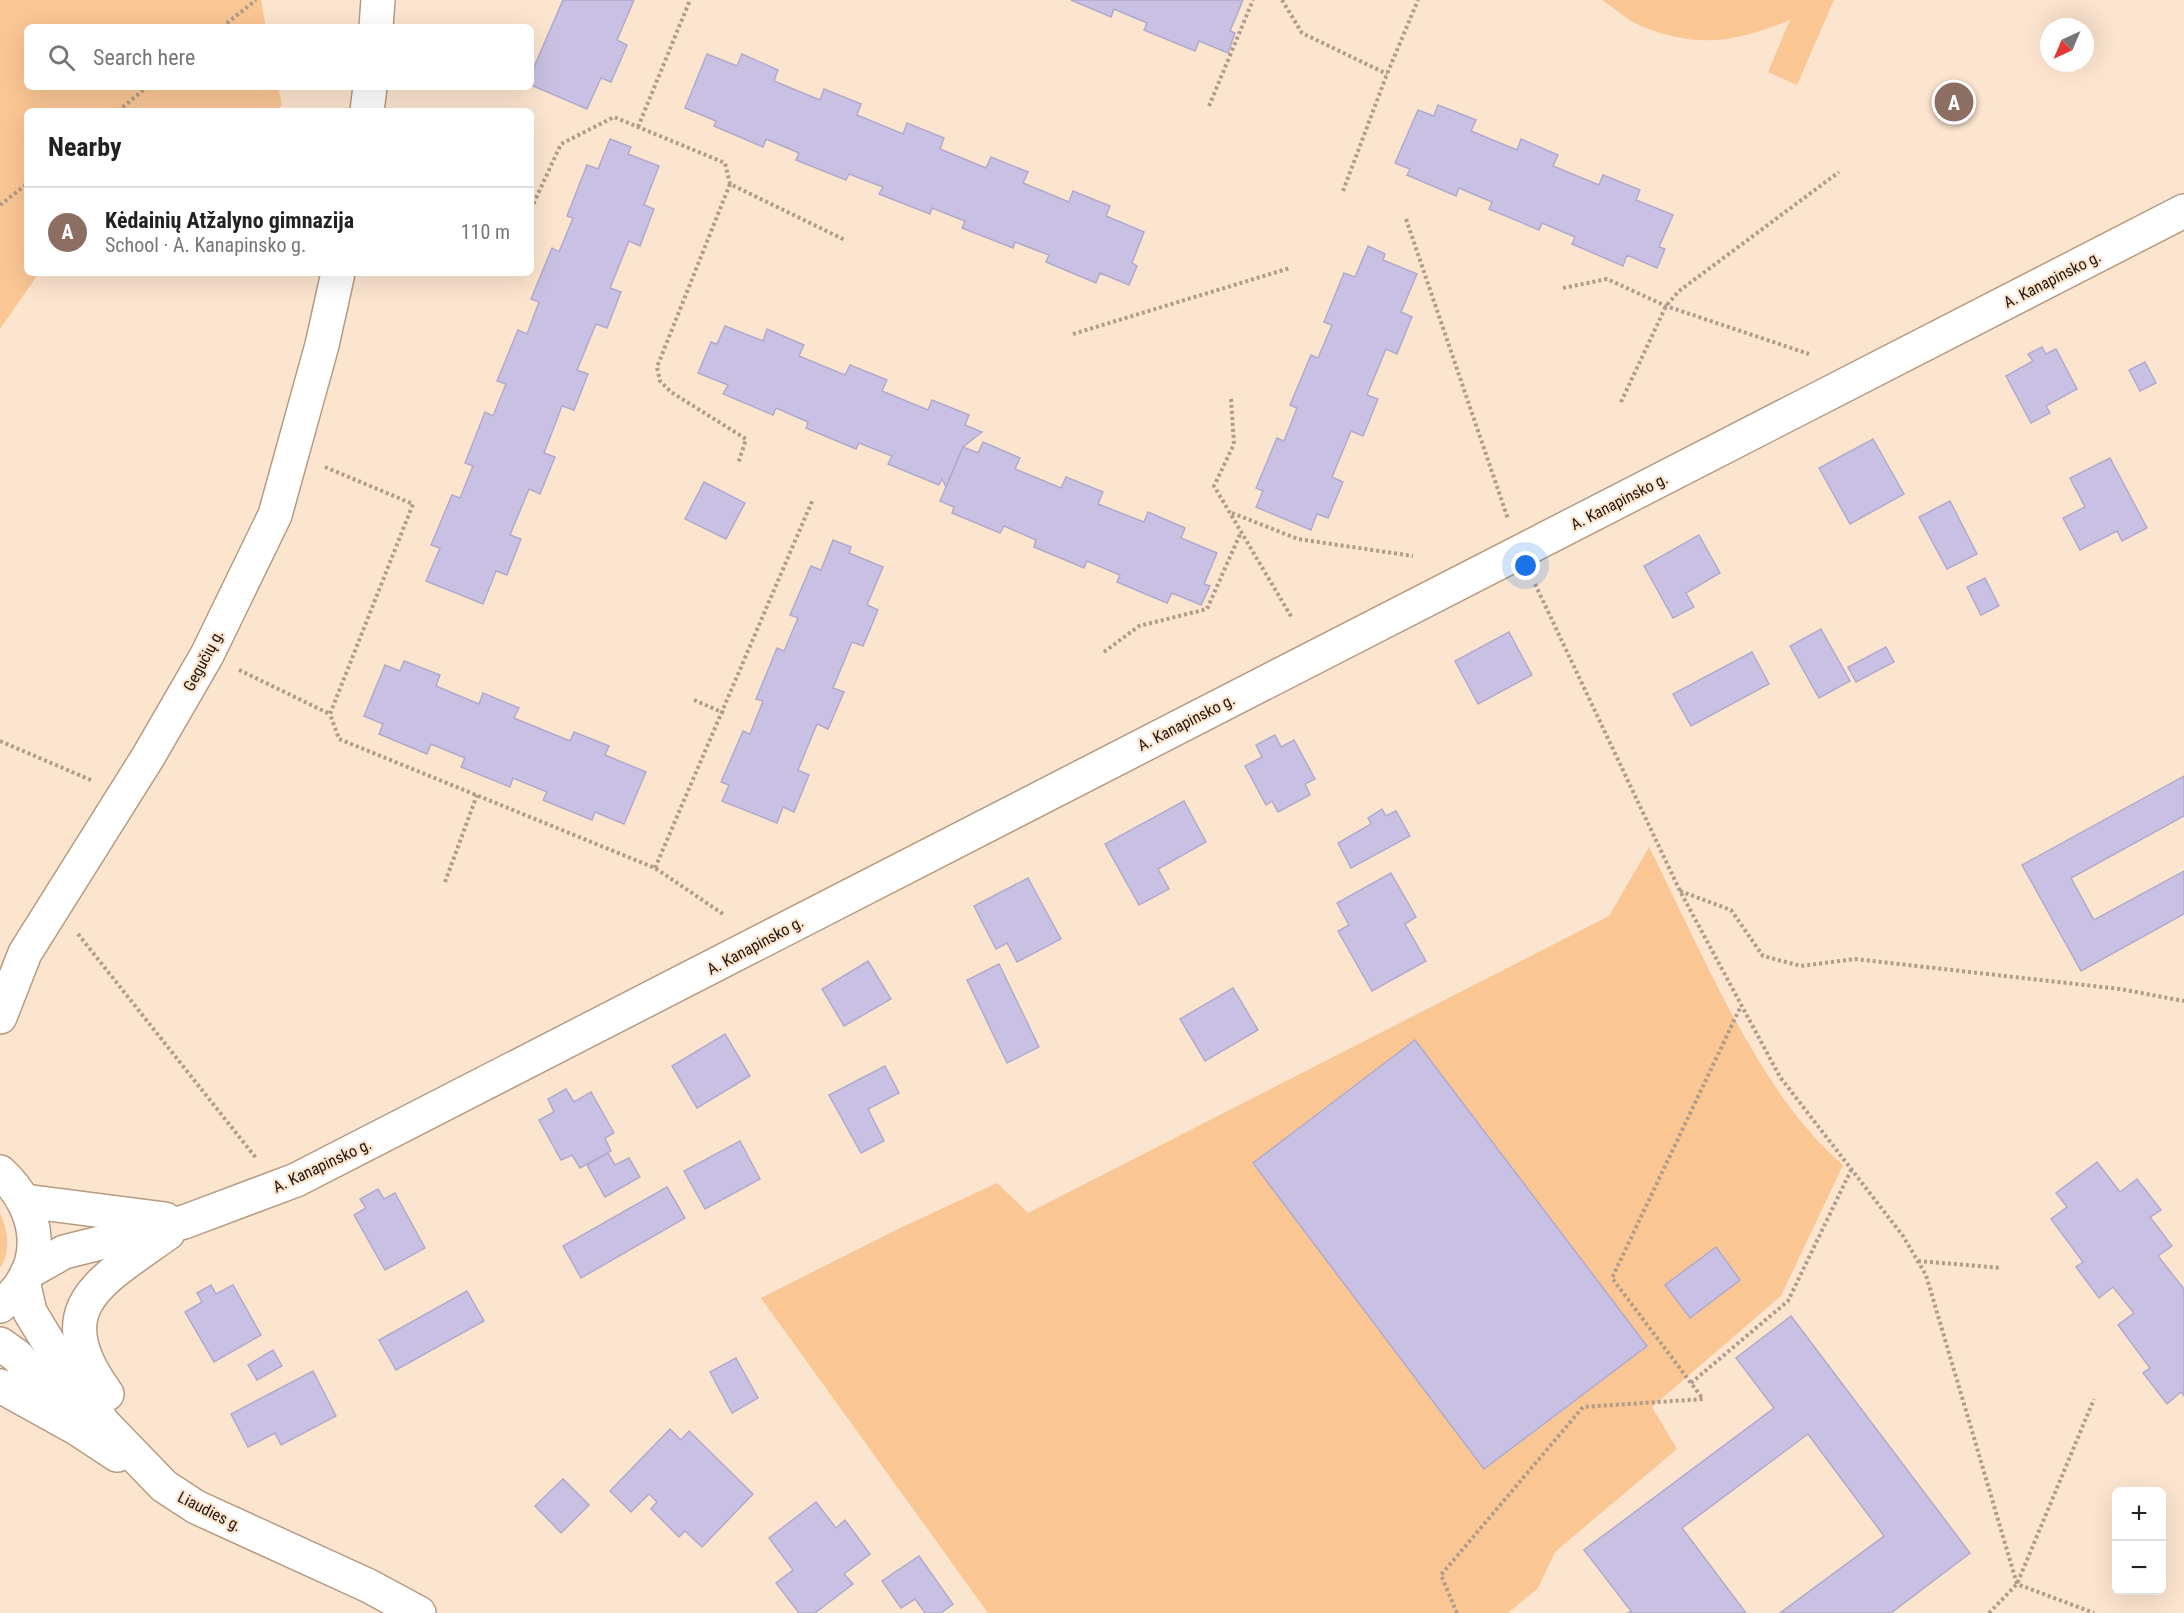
<!DOCTYPE html>
<html lang="en">
<head>
<meta charset="utf-8">
<style>
	body { margin:0; font-family:"Roboto Condensed",sans-serif; background:#f2f2f2; color:#222 }
	.controls { position:absolute; right:18px; bottom:18px; display:grid; overflow:hidden; border-radius:9px; box-shadow:0 6px 24px #0002 }
	.controls button { width:54px; height:54px; display:grid; place-items:center; padding:0; border:0; border-bottom:2px solid #e0e0e0; background:#fff; color:#222; font:30px sans-serif }
	.compass { position:absolute; left:2040px; top:18px; width:54px; height:54px; border-radius:50%; background:#fff; box-shadow:0 6px 24px #0002; rotate:224deg }
	.you { position:absolute; left:1526px; top:566px; width:21px; height:21px; margin:-15px; border:4px solid #fff; border-radius:50%; background:#1a73e8; box-shadow:0 0 0 9px #1a73e833 }
	.badge { display:grid; place-items:center; width:39px; height:39px; border-radius:50%; background:#764ec8; color:#fff; font-size:20px; font-weight:700 }
	.pin { position:absolute; translate:-50% -50%; border:3px solid #fff; box-shadow:0 2px 6px #0006 }
	.list { margin:0; padding:0; list-style:none }
	h2 { display:flex; justify-content:space-between; align-items:center; height:78px; margin:0; padding:0 24px; font-size:26px }
	h2 small { font-size:20px; font-weight:400; color:#767676 }
	.list li { display:grid; grid-template-columns:39px 1fr auto; gap:18px; align-items:center; box-sizing:border-box; height:90px; padding:0 24px; border-top:2px solid #e0e0e0 }
	.list b { display:block; font-size:22px; white-space:nowrap }
	.list p { margin:0; font-size:20px; white-space:nowrap; color:#767676 }
	.list em { font-size:20px; font-style:normal; color:#767676 }
	.icon { flex:none; width:33px; height:33px; fill:none; stroke:currentColor; stroke-width:2; stroke-linecap:round; stroke-linejoin:round }
	.map { position:relative; flex:none; width:2184px; height:1613px; overflow:hidden }
	.search { position:absolute; background:#fff; box-shadow:0 6px 24px #0002; left:24px; top:24px; width:510px; height:66px; display:flex; align-items:center; gap:15px; box-sizing:border-box; padding:0 21px; border-radius:9px; color:#767676; font-size:22px }
	.panel { position:absolute; background:#fff; box-shadow:0 6px 24px #0002; left:24px; top:108px; width:510px; height:168px; border-radius:9px }
	.map>svg:first-child { display:block }
	.green { fill:#fac694 }
	.building { fill:#c8c1e3; stroke:#b1aacc; stroke-width:1.5 }
	.lines { fill:none; stroke-linecap:round; stroke-linejoin:round }
	.street-casing { stroke:#b69b81; stroke-width:36 }
	.path { stroke:#af9c8a; stroke-width:4; stroke-dasharray:3 3; stroke-linecap:butt }
	.street { stroke:#fff; stroke-width:33 }
	.labels { text-anchor:middle; stroke-width:4.5; stroke-linejoin:round; paint-order:stroke }
	.street-label { font-size:16px; fill:#20160c; stroke:#fce5cf }
</style>
</head>
<body>
<div class="map">
<svg width="2184" height="1613" viewBox="0 0 2184 1613">
	<rect width="100%" height="100%" fill="#fce5cf"/>
	<g class="green">
		<polygon points="0,0 261,0 266,27 27,27 27,87 278,87 282,105 275,111 27,111 27,273 39,273 0,329"/>
		<path d="M1602 0H1834L1797 85 1768 72 1790 20C1736 42 1698 49 1641 26 1627 20 1614 8 1602 0Z"/>
		<path d="M1649 847C1700 947 1758 1093 1843 1165L1781 1296 1652 1407 1677 1449 1555 1552 1538 1588 1508 1613H988L761 1298 896 1230 997 1183 1028 1213 1609 916Z"/>
		<path d="M0 1213C8 1230 11 1252 0 1268Z"/>
	</g>
	<g class="building">
		<polygon points="563,0 634,0 617,40 627,45 611,82 601,78 587,109 531,85 531,74"/>
		<polygon points="1071,0 1243,0 1230,31 1235,33 1228,53 1199,41 1195,51 1144,30 1147,23 1114,9 1111,17"/>
		<polygon points="707,54 737,66 742,54 778,70 774,81 820,100 824,89 861,104 857,115 903,134 907,123 944,138 940,149 986,168 991,157 1028,172 1023,183 1069,202 1073,191 1110,206 1106,216 1144,232 1132,263 1137,266 1129,285 1100,273 1096,283 1046,262 1049,255 1015,242 1013,248 962,228 965,221 932,208 930,214 879,194 883,187 849,174 846,180 796,160 799,153 766,139 763,147 714,126 716,121 685,108"/>
		<polygon points="1438,105 1476,120 1471,131 1517,150 1521,139 1558,155 1553,166 1599,185 1603,175 1640,190 1636,200 1673,215 1659,247 1665,249 1657,268 1627,255 1623,266 1572,244 1575,237 1542,223 1539,230 1489,209 1492,202 1459,188 1456,196 1407,175 1410,169 1395,163 1418,110 1434,116"/>
		<polygon points="610,139 631,147 628,154 659,166 644,205 654,209 640,246 629,241 610,288 621,292 607,328 596,324 577,370 588,374 574,410 562,406 544,453 555,457 540,494 529,489 510,535 521,539 507,575 496,571 483,604 426,581 440,548 431,545 452,495 460,498 473,466 465,463 485,412 493,416 506,384 497,381 518,330 527,334 539,302 531,299 552,248 559,252 573,218 567,216 587,165 598,169"/>
		<polygon points="1368,246 1385,254 1383,260 1417,274 1401,312 1412,317 1397,354 1386,349 1367,395 1378,399 1363,436 1351,431 1332,477 1343,482 1328,518 1317,514 1311,530 1256,507 1263,491 1256,488 1277,438 1284,441 1297,408 1290,405 1311,355 1318,358 1332,325 1324,322 1344,273 1355,277"/>
		<polygon points="725,326 763,341 767,329 804,345 799,356 845,375 850,365 887,380 882,391 928,410 932,400 969,415 965,425 982,432 963,447 946,487 942,479 939,485 888,464 892,456 859,443 856,449 806,428 808,422 776,408 773,415 723,394 728,385 698,373 711,342 717,344"/>
		<polygon points="2042,347 2046,354 2056,349 2077,389 2046,406 2050,413 2031,423 2006,376 2033,361 2028,354"/>
		<polygon points="2145,362 2156,383 2140,391 2129,370"/>
		<polygon points="1873,439 1904,494 1850,524 1819,468"/>
		<polygon points="983,442 1020,458 1015,469 1061,488 1066,477 1103,492 1098,504 1144,522 1148,512 1185,528 1181,538 1217,553 1204,584 1210,586 1201,605 1172,593 1167,603 1117,582 1120,575 1087,561 1084,568 1034,547 1036,540 1004,526 1000,533 952,513 954,507 940,501 963,447 978,453"/>
		<polygon points="2110,458 2147,528 2122,541 2117,531 2080,550 2063,518 2085,507 2070,478"/>
		<polygon points="704,482 745,503 726,539 685,519"/>
		<polygon points="1950,501 1977,554 1947,569 1919,517"/>
		<polygon points="1699,535 1720,573 1686,593 1694,607 1673,618 1644,566"/>
		<polygon points="833,540 851,547 849,553 883,567 867,605 878,610 863,646 852,642 833,688 844,692 828,729 817,724 798,770 809,775 794,812 783,807 777,823 722,801 729,785 721,782 743,731 750,734 763,701 756,699 777,648 784,651 798,618 790,615 811,566 821,570"/>
		<polygon points="1985,578 1999,606 1981,615 1967,587"/>
		<polygon points="1821,629 1850,681 1819,698 1790,646"/>
		<polygon points="1509,632 1532,675 1478,704 1455,661"/>
		<polygon points="1886,647 1894,662 1856,682 1848,667"/>
		<polygon points="1752,652 1769,684 1691,726 1673,694"/>
		<polygon points="404,661 440,675 436,686 479,704 483,693 519,708 514,718 570,741 574,732 609,746 605,755 646,772 624,824 595,812 592,820 543,800 547,792 513,778 510,787 461,767 465,758 431,744 427,754 379,734 383,724 364,716 385,665 400,671"/>
		<polygon points="1275,735 1281,747 1294,740 1315,779 1305,784 1310,795 1278,812 1272,801 1266,805 1245,766 1262,757 1256,745"/>
		<polygon points="2184,776 2184,816 2071,878 2094,920 2184,871 2184,914 2081,971 2022,865"/>
		<polygon points="1184,801 1206,842 1158,869 1169,889 1139,905 1105,844"/>
		<polygon points="1382,809 1386,816 1396,811 1410,836 1351,868 1338,843 1371,824 1368,818"/>
		<polygon points="1391,873 1416,917 1405,924 1426,961 1372,991 1338,931 1349,925 1337,903"/>
		<polygon points="1028,878 1061,939 1017,962 1007,943 996,949 974,906"/>
		<polygon points="868,961 891,999 844,1026 822,989"/>
		<polygon points="999,964 1039,1047 1007,1063 967,980"/>
		<polygon points="1233,988 1258,1030 1205,1061 1180,1019"/>
		<polygon points="725,1034 750,1076 697,1108 672,1066"/>
		<polygon points="1415,1040 1647,1346 1484,1469 1253,1163"/>
		<polygon points="885,1066 899,1093 868,1109 884,1141 861,1153 829,1095"/>
		<polygon points="566,1089 574,1102 591,1092 614,1133 605,1138 611,1151 580,1168 572,1155 561,1160 539,1120 554,1112 548,1099"/>
		<polygon points="740,1141 760,1179 705,1209 684,1171"/>
		<polygon points="608,1153 615,1165 629,1158 640,1177 605,1197 587,1165"/>
		<polygon points="2097,1162 2120,1192 2137,1179 2161,1210 2150,1217 2172,1246 2158,1256 2184,1289 2184,1396 2181,1392 2167,1404 2143,1373 2150,1368 2118,1325 2134,1313 2113,1287 2099,1298 2076,1267 2083,1262 2051,1219 2067,1207 2056,1193"/>
		<polygon points="667,1187 685,1218 581,1278 563,1246"/>
		<polygon points="378,1189 384,1199 395,1193 425,1248 385,1270 354,1215 366,1208 360,1199"/>
		<polygon points="1716,1247 1740,1280 1690,1318 1665,1285"/>
		<polygon points="211,1285 216,1294 233,1285 261,1335 214,1362 185,1312 202,1302 197,1293"/>
		<polygon points="467,1291 484,1321 396,1370 379,1340"/>
		<polygon points="1791,1316 1970,1553 1891,1613 1780,1613 1884,1536 1808,1434 1682,1528 1746,1613 1628,1613 1631,1611 1584,1550 1774,1408 1736,1358"/>
		<polygon points="273,1350 282,1366 257,1380 248,1365"/>
		<polygon points="736,1358 758,1398 732,1413 710,1372"/>
		<polygon points="313,1371 336,1416 281,1445 275,1433 248,1447 231,1414"/>
		<polygon points="670,1429 681,1440 689,1431 753,1494 702,1547 685,1531 679,1537 651,1509 657,1502 649,1494 631,1512 610,1491"/>
		<polygon points="563,1479 589,1505 561,1533 535,1506"/>
		<polygon points="816,1502 836,1528 845,1520 870,1554 844,1574 853,1584 815,1613 799,1613 776,1583 793,1570 769,1538"/>
		<polygon points="919,1556 953,1604 941,1613 925,1613 915,1599 901,1608 882,1581"/>
	</g>
	<g class="lines">
		<g class="street-casing">
			<g id="street">
				<polyline points="376,27 378,0"/>
				<polyline points="367,111 370,87"/>
				<polyline points="0,1017 25,953 148,757 207,655 275,515 322,345 338,273"/>
				<path d="M0 1172C42 1210 49 1269 0 1306"/>
				<polyline points="25,1201 165,1219"/>
				<polyline points="27,1273 64,1252 184,1222 296,1180 2184,211"/>
				<polyline points="23,1281 30,1312 67,1373 104,1424 164,1486 196,1507 369,1586 419,1613"/>
				<polyline points="0,1344 17,1356 65,1415"/>
				<polyline points="0,1386 76,1428 117,1455"/>
				<path d="M107 1394C44 1307 100 1282 168 1233"/>
			</g>
		</g>
		<g class="path">
			<polyline points="1282,0 1302,33 1387,74"/>
			<polyline points="222,27 256,0"/>
			<polyline points="1209,106 1253,0"/>
			<polyline points="118,111 147,87"/>
			<polyline points="638,127 690,0"/>
			<polyline points="730,184 657,367 660,381 671,392 746,439 738,464"/>
			<polyline points="1343,191 1387,74 1418,0"/>
			<polyline points="0,205 27,184"/>
			<polyline points="531,209 561,144 614,117 725,163 730,184 845,240"/>
			<polyline points="1406,219 1508,519"/>
			<polyline points="1563,288 1607,279 1666,306 1809,354"/>
			<polyline points="1073,334 1290,268"/>
			<polyline points="1231,399 1234,444 1214,486 1292,618"/>
			<polyline points="1621,402 1666,306 1679,291 1839,172"/>
			<polyline points="325,467 413,504 330,714 339,739 655,868 723,914"/>
			<polyline points="1232,513 1298,539 1413,556"/>
			<polyline points="1535,584 1680,891 1780,1077 1903,1236 1926,1275 2017,1584 2094,1613"/>
			<polyline points="1104,652 1139,626 1207,609 1241,532"/>
			<polyline points="239,670 330,714"/>
			<polyline points="694,700 724,713"/>
			<polyline points="0,741 93,781"/>
			<polyline points="655,868 813,499"/>
			<polyline points="445,882 477,795"/>
			<polyline points="1680,891 1731,910 1763,956 1801,966 1855,959 2120,989 2184,1001"/>
			<polyline points="78,934 256,1158"/>
			<polyline points="1918,1261 2001,1268"/>
			<polyline points="1691,1383 1788,1301 1852,1168"/>
			<polyline points="1457,1613 1441,1575 1583,1407 1703,1399 1612,1278 1740,1008"/>
			<polyline points="1989,1613 2017,1584 2094,1399"/>
		</g>
		<use href="#street" class="street"/>
	</g>
	<g class="labels">
		<g class="street-label">
			<text transform="translate(2052 279) rotate(-27)" y="6">A. Kanapinsko g.</text>
			<text transform="translate(1619 501) rotate(-27)" y="6">A. Kanapinsko g.</text>
			<text transform="translate(203 660) rotate(-62)" y="6">Gegučių g.</text>
			<text transform="translate(1186 722) rotate(-27)" y="6">A. Kanapinsko g.</text>
			<text transform="translate(755 945) rotate(-28)" y="6">A. Kanapinsko g.</text>
			<text transform="translate(322 1165) rotate(-25)" y="6">A. Kanapinsko g.</text>
			<text transform="translate(210 1511) rotate(27)" y="6">Liaudies g.</text>
		</g>
	</g>
</svg>
<div class="controls">
<button>+</button>
<button>−</button>
</div>
<svg class="compass" viewBox="-18 -18 36 36"><path d="M0-13l5 13h-10z" fill="#e53935"/><path d="M0 13l5-13h-10z" fill="#767676"/></svg>
<div class="you"></div>
<div class="pin badge" style="left:1954px;top:102px;background:#8d6e63">A</div>
<div class="search"><svg class="icon" aria-label="search" viewBox="0 0 24 24"><circle cx="10" cy="10" r="6"/><path d="M15 15l6 6"/></svg>Search here</div>
<section class="panel">
<h2>Nearby<small></small></h2>
<ul class="list">
<li><span class="badge" style="background:#8d6e63">A</span><div><b>Kėdainių Atžalyno gimnazija</b><p>School · A. Kanapinsko g.</p></div><em>110 m</em></li>
</ul>
</section>
</div>
</body>
</html>
